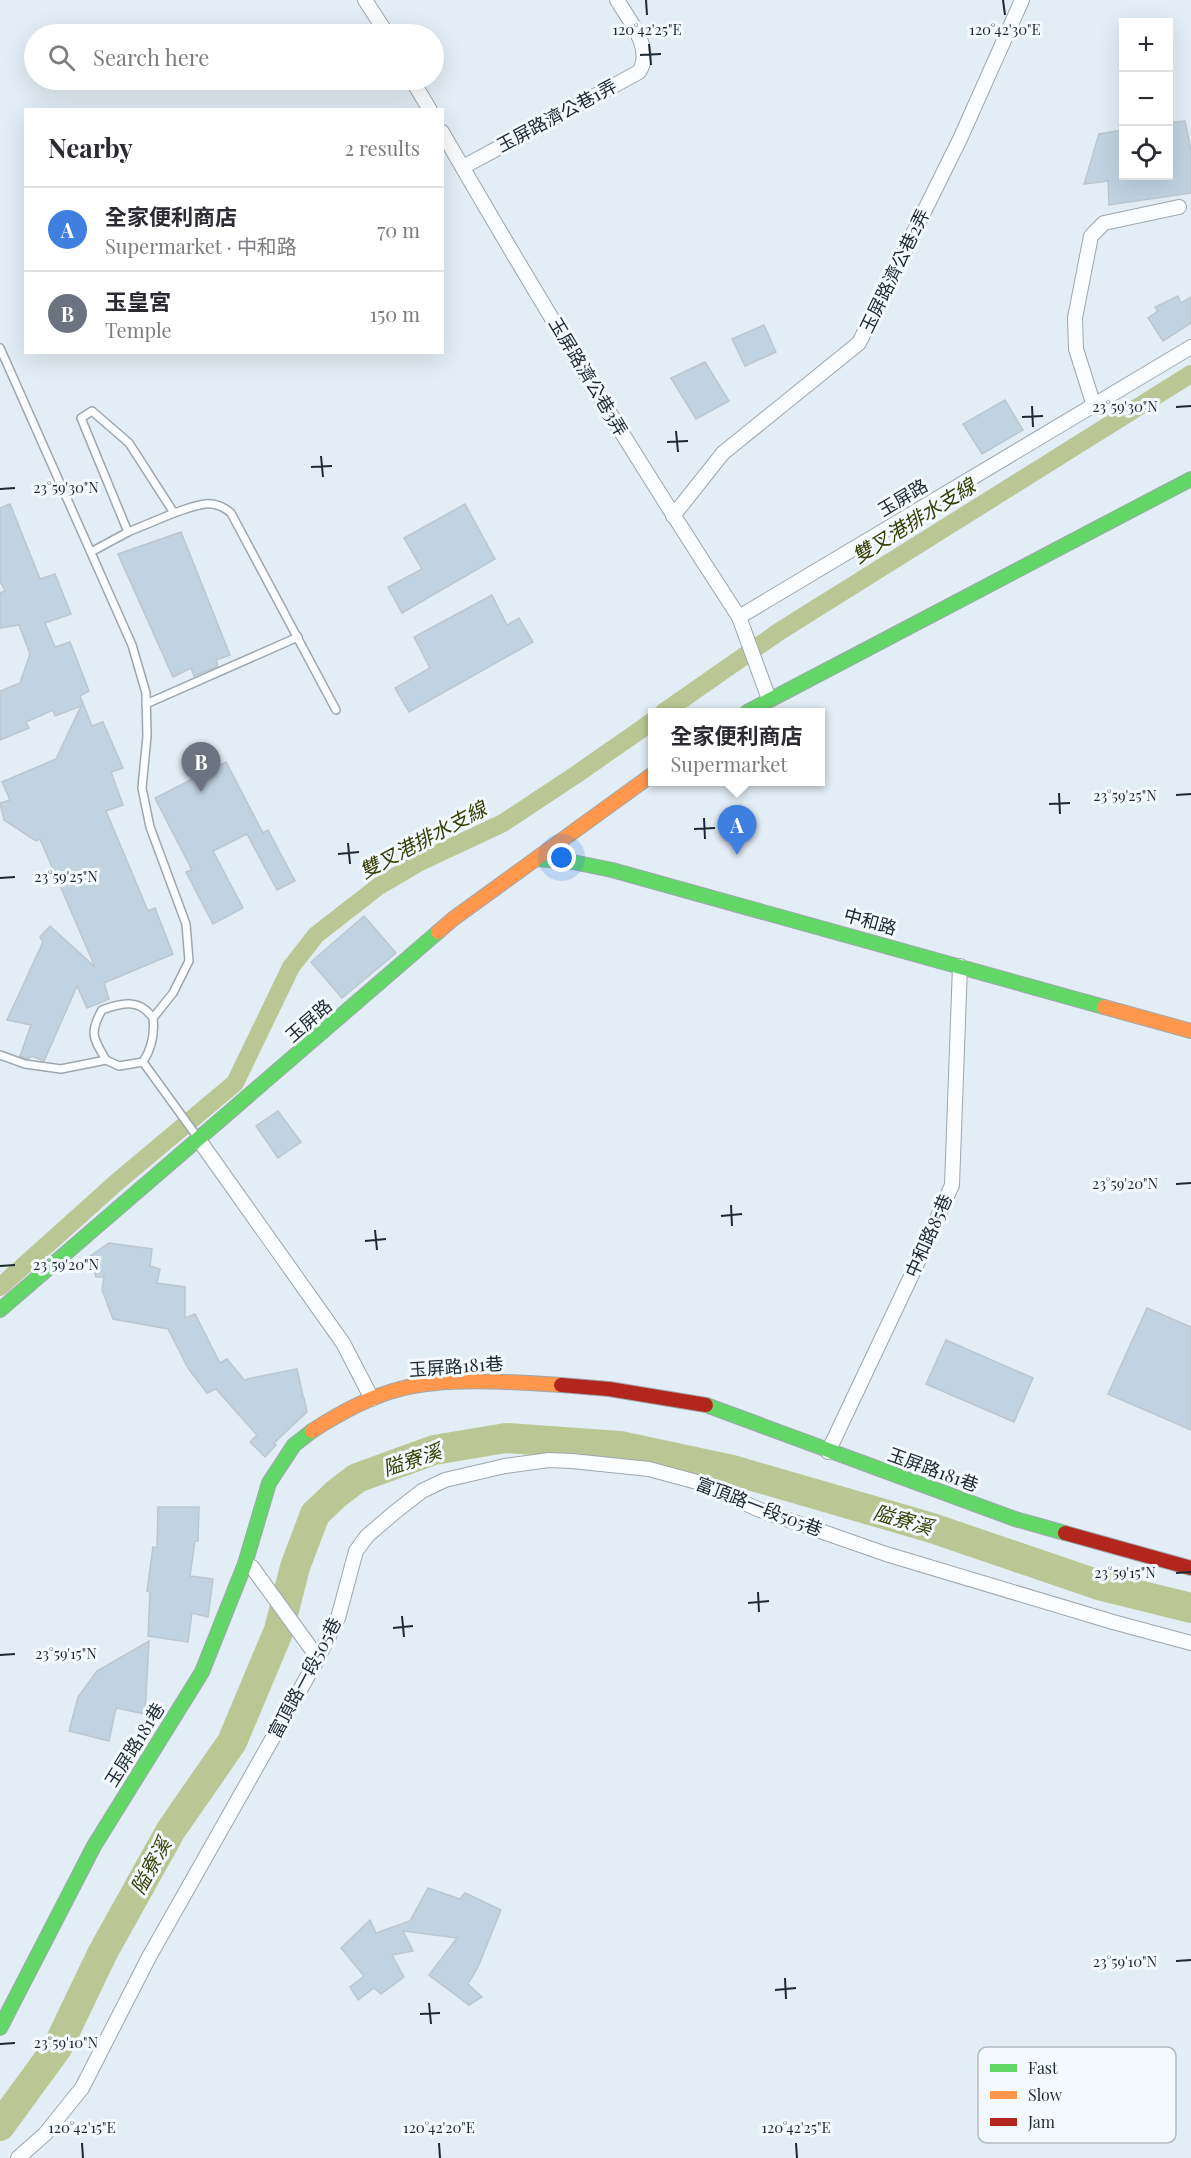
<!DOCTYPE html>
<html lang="en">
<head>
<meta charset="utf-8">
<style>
	body { margin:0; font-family:"Playfair Display","Noto Sans TC",serif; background:#f7f7f7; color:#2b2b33 }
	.controls { position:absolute; right:18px; top:18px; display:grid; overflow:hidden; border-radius:0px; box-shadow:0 6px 24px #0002 }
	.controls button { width:54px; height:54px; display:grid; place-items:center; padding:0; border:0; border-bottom:2px solid #e1e1e2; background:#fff; color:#2b2b33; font:30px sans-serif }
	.you { position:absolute; left:562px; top:858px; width:21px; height:21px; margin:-15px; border:4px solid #fff; border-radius:50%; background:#1a73e8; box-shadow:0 0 0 9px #1a73e833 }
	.badge { display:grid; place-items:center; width:39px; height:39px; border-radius:50%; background:#626d76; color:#fff; font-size:20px; font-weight:700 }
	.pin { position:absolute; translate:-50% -50px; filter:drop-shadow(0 2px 3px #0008) }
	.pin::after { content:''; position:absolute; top:32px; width:21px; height:18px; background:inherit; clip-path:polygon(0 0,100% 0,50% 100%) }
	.popup { position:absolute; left:648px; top:708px; width:177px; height:78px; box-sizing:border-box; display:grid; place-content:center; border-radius:0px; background:#fff; filter:drop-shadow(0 2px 4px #0005); font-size:20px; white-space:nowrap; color:#7c7c81 }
	.popup b { font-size:22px; color:#2b2b33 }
	.popup::after { content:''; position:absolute; left:50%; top:100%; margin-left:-12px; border:12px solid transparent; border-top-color:#fff }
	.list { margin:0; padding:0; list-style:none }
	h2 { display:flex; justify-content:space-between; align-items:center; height:78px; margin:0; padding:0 24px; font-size:26px }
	h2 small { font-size:20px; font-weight:400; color:#7c7c81 }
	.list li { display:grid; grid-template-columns:39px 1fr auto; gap:18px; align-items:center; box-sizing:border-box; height:84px; padding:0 24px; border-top:2px solid #e1e1e2 }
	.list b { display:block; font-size:22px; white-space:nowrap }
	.list p { margin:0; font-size:20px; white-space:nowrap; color:#7c7c81 }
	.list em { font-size:20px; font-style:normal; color:#7c7c81 }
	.icon { flex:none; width:33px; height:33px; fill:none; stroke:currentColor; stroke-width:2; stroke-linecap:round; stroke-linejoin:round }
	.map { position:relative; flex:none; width:1191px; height:2158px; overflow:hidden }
	.search { position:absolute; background:#fff; box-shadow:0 6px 24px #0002; left:24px; top:24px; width:420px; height:66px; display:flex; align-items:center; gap:15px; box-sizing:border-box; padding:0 21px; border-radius:33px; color:#7c7c81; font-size:22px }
	.panel { position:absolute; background:#fff; box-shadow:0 6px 24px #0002; left:24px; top:108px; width:420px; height:246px; border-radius:0px }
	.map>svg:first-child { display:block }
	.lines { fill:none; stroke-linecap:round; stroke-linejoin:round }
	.canal { stroke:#bac794; stroke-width:18 }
	.river { stroke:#bac794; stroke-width:30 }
	.building { fill:#c1d3e1; stroke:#bcc6ce; stroke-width:1.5 }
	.lane-casing { stroke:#9da7ae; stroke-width:10 }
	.street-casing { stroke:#9da7ae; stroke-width:16 }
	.fast-casing { stroke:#9da7ae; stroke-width:16 }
	.slow-casing { stroke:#9da7ae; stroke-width:16 }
	.jam-casing { stroke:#9da7ae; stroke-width:16 }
	.lane { stroke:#fbfcfe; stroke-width:7 }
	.street { stroke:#fbfcfe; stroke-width:14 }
	.fast { stroke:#63d668; stroke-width:14 }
	.slow { stroke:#ff974d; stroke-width:14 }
	.jam { stroke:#b3261e; stroke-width:14 }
	.ticks { fill:none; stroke:#1d2831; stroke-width:2 }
	.labels { text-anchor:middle; stroke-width:6; stroke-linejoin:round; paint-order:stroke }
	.street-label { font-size:18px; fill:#1d2831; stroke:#f3f9fe }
	.water-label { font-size:20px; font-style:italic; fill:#383f03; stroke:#f3f9fe }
	.key { fill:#f3f9fe; stroke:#b3bac0; stroke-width:1.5 }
	.key-label { font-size:16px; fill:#1d2831 }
	.ticks-label { font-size:15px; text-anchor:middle; fill:#1d2831; stroke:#f3f9fe; stroke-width:6; stroke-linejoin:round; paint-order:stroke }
</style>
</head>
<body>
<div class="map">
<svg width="1191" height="2158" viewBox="0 0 1191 2158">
	<rect width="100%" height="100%" fill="#e3edf5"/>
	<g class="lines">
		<g class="canal">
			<polyline points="664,712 780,631 1191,374"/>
			<polyline points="0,1287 117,1182 235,1083 291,967 316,935 379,886 420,862 503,823 577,774 653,721"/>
		</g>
		<polyline class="river" points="0,2126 57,2048 103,1952 171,1830 232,1742 279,1630 295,1567 315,1514 336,1494 357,1478 434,1450 506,1438 620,1446 732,1470 932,1528 1102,1586 1191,1608"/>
	</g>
	<g class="building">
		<polygon points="1185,121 1191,150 1191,193 1109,205 1108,181 1084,184 1099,134 1124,130 1124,176 1168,176 1168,123"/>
		<polygon points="1178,296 1181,303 1191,297 1191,323 1163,341 1148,318 1158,311 1155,307"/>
		<polygon points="764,325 776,352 745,366 732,339"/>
		<polygon points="705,362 729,401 696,419 671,378"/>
		<polygon points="1005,400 1023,430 982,454 963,424"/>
		<polygon points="10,504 40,579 55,574 71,614 45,623 55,647 70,642 89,691 80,696 92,726 103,722 123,768 111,772 123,805 106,811 148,911 155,908 173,954 104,983 109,999 87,1008 77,986 44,1061 32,1056 27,1059 20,1056 31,1025 7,1020 43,942 40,937 50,926 95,967 40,839 36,841 4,820 0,803 10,800 2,782 56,759 81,706 55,716 53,710 26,722 29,728 0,740 0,691 20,683 30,654 19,625 0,628 0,593 5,591 0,581 0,508"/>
		<polygon points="465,504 495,559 402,613 388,587 422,569 404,538"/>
		<polygon points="181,532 230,655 216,660 218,666 194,676 191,668 173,677 118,554"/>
		<polygon points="492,595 507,625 519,618 533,642 409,712 395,688 430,668 414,637"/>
		<polygon points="226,762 263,833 268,830 295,881 277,890 247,834 213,851 243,908 213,924 186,872 192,870 155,798"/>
		<polygon points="364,916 396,953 342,998 311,962"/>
		<polygon points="278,1111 301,1142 278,1158 256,1126"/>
		<polygon points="109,1243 152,1249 150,1266 160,1269 157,1283 185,1287 185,1318 195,1314 220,1363 227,1359 245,1381 247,1379 297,1369 303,1396 302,1397 304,1398 307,1412 274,1443 276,1445 265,1457 250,1442 257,1435 216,1389 207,1393 188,1368 168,1329 113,1319 102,1290 104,1277 96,1277 90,1256"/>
		<polygon points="1147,1308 1191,1327 1191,1430 1108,1394"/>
		<polygon points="946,1340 1033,1378 1014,1422 926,1384"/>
		<polygon points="158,1507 199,1507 198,1541 195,1541 190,1576 213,1579 208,1617 192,1613 188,1642 148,1636 150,1592 147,1591 153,1547 157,1548"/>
		<polygon points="149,1641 145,1714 116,1708 109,1741 69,1731 78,1697 97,1671"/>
		<polygon points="428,1888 460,1899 465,1893 501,1910 478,1967 468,1984 482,1997 469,2005 429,1975 457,1938 403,1931 413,1951 392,1955 404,1977 381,1994 374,1988 358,2000 350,1987 364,1976 341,1948 370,1920 376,1933 410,1921"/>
	</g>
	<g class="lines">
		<g class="lane-casing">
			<g id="lane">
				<path d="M0 348 132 645 146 693 147 736 142 788 150 827 186 924 189 961 173 993 153 1018C155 1035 152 1048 143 1062L198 1138"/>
				<path d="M128 532 81 418 92 411 129 443 174 513C196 506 212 496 231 513L336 710"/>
				<polyline points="91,552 128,532 174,513"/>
				<polyline points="146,704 298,637"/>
				<polyline points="0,1055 25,1064 61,1069 106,1060 119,1066 143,1062"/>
				<path d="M106 1060C93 1038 89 1033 102 1010 122 1003 139 998 153 1018"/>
			</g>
		</g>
		<g class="street-casing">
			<g id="street">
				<polyline points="365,0 387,34"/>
				<polyline points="412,80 430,110"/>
				<path d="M442 132C537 297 636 459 739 617"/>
				<path d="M463 167 639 72C654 49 629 20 617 0"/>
				<polyline points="1094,406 1076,349 1075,318 1091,236 1104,223 1179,207"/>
				<polyline points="673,516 723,453 859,343 960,139 1022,0"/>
				<polyline points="769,699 739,617 1191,347"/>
				<polyline points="199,1140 343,1343 372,1399"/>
				<polyline points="828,1452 915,1268 952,1185 960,966"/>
				<polyline points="245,1564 252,1567 318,1658"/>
				<polyline points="18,2158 45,2134 82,2088 149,1957 318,1658 338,1618 356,1551 367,1536 395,1512 422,1491 445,1480 505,1466 549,1460 572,1461 649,1469 697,1482 760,1510 886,1554 1113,1622 1191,1643"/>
			</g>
		</g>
		<g class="fast-casing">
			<g id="fast">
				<polyline points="747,712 1191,479"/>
				<polyline points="537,859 573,862 612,870 1104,1007"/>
				<polyline points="0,1310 438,932"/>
				<polyline points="706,1405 1015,1519 1065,1533"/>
				<polyline points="0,2028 94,1846 202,1672 245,1564 269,1483 294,1445 312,1431"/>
			</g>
		</g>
		<g class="slow-casing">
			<g id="slow">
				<polyline points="438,932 453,919 653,774"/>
				<polyline points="1104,1007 1191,1031"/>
				<path d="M312 1431C338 1414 369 1397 400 1389 446 1377 513 1382 561 1385"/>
			</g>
		</g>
		<g class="jam-casing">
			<g id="jam">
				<polyline points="561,1385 609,1389 706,1405"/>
				<polyline points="1065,1533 1191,1568"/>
			</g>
		</g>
		<use href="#lane" class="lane"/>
		<use href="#street" class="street"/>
		<use href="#fast" class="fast"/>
		<use href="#slow" class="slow"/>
		<use href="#jam" class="jam"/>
	</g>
	<path class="ticks" d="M646 0 647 15M1003 0 1005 15M649 44 651 65M640 55 661 54M1032 406 1033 427M1176 407 1191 406M1022 417 1043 416M676 431 678 452M667 442 688 441M321 456 323 477M311 467 332 466M0 489 15 488M1059 793 1060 814M1176 795 1191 794M1049 804 1070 803M704 818 705 839M694 829 715 828M348 843 350 864M338 854 359 852M0 878 15 877M1176 1184 1191 1183M731 1205 732 1226M721 1216 742 1214M375 1230 377 1250M365 1241 386 1239M0 1266 15 1265M1176 1573 1191 1572M758 1592 759 1612M748 1603 769 1601M402 1616 404 1637M393 1628 413 1626M0 1655 15 1654M1176 1961 1191 1960M785 1978 786 1999M775 1990 796 1988M429 2003 431 2024M420 2014 440 2013M0 2044 15 2043M82 2143 83 2158M439 2143 440 2158M796 2143 797 2158"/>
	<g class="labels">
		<g class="street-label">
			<text transform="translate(557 116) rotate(-28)" y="6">玉屏路濟公巷1弄</text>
			<text transform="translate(895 271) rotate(-64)" y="6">玉屏路濟公巷2弄</text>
			<text transform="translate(588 377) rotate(59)" y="6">玉屏路濟公巷3弄</text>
			<text transform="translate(903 498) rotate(-31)" y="6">玉屏路</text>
			<text transform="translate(870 922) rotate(16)" y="6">中和路</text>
			<text transform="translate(309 1021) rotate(-41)" y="6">玉屏路</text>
			<text transform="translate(929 1236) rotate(-66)" y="6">中和路85巷</text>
			<text transform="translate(456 1367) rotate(-4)" y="6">玉屏路181巷</text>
			<text transform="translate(933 1470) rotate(20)" y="6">玉屏路181巷</text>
			<text transform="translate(759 1507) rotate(21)" y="6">富頂路一段505巷</text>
			<text transform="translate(305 1678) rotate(-62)" y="6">富頂路一段505巷</text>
			<text transform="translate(135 1745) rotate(-58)" y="6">玉屏路181巷</text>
		</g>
		<g class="water-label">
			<text transform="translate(914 521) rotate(-32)" y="7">雙叉港排水支線</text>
			<text transform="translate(423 840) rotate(-28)" y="7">雙叉港排水支線</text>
			<text transform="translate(412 1460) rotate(-18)" y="7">隘寮溪</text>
			<text transform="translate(903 1520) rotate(16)" y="7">隘寮溪</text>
			<text transform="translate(151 1866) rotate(-61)" y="7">隘寮溪</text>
		</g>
	</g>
	<rect x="978" y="2047" width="198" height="96" rx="9" class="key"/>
	<rect x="990" y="2064" width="27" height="8" fill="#63d668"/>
	<rect x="990" y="2091" width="27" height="8" fill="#ff974d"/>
	<rect x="990" y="2118" width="27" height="8" fill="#b3261e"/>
	<g class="key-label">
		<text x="1028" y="2074">Fast</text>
		<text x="1028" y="2101">Slow</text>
		<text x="1028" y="2128">Jam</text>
	</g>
	<g class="ticks-label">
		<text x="647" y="35">120°42'25"E</text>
		<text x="1005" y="35">120°42'30"E</text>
		<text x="1125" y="412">23°59'30"N</text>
		<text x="66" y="493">23°59'30"N</text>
		<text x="1125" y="801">23°59'25"N</text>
		<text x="66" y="882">23°59'25"N</text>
		<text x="1125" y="1189">23°59'20"N</text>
		<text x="66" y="1270">23°59'20"N</text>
		<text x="1125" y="1578">23°59'15"N</text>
		<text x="66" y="1659">23°59'15"N</text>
		<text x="1125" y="1967">23°59'10"N</text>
		<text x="66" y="2048">23°59'10"N</text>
		<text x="82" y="2133">120°42'15"E</text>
		<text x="439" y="2133">120°42'20"E</text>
		<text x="796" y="2133">120°42'25"E</text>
	</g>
</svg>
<div class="controls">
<button>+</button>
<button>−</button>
<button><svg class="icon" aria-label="locate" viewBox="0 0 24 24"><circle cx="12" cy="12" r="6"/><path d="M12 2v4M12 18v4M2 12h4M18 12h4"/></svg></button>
</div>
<div class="you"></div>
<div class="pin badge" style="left:737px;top:855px;background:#3f7fe0">A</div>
<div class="popup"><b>全家便利商店</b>Supermarket</div>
<div class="pin badge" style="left:201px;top:792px;background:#6b7280">B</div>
<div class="search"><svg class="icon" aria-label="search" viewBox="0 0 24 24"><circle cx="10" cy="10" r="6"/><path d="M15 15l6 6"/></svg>Search here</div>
<section class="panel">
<h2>Nearby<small>2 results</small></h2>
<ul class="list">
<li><span class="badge" style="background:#3f7fe0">A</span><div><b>全家便利商店</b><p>Supermarket · 中和路</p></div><em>70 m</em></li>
<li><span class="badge" style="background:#6b7280">B</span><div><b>玉皇宮</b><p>Temple</p></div><em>150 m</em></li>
</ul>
</section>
</div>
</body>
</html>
